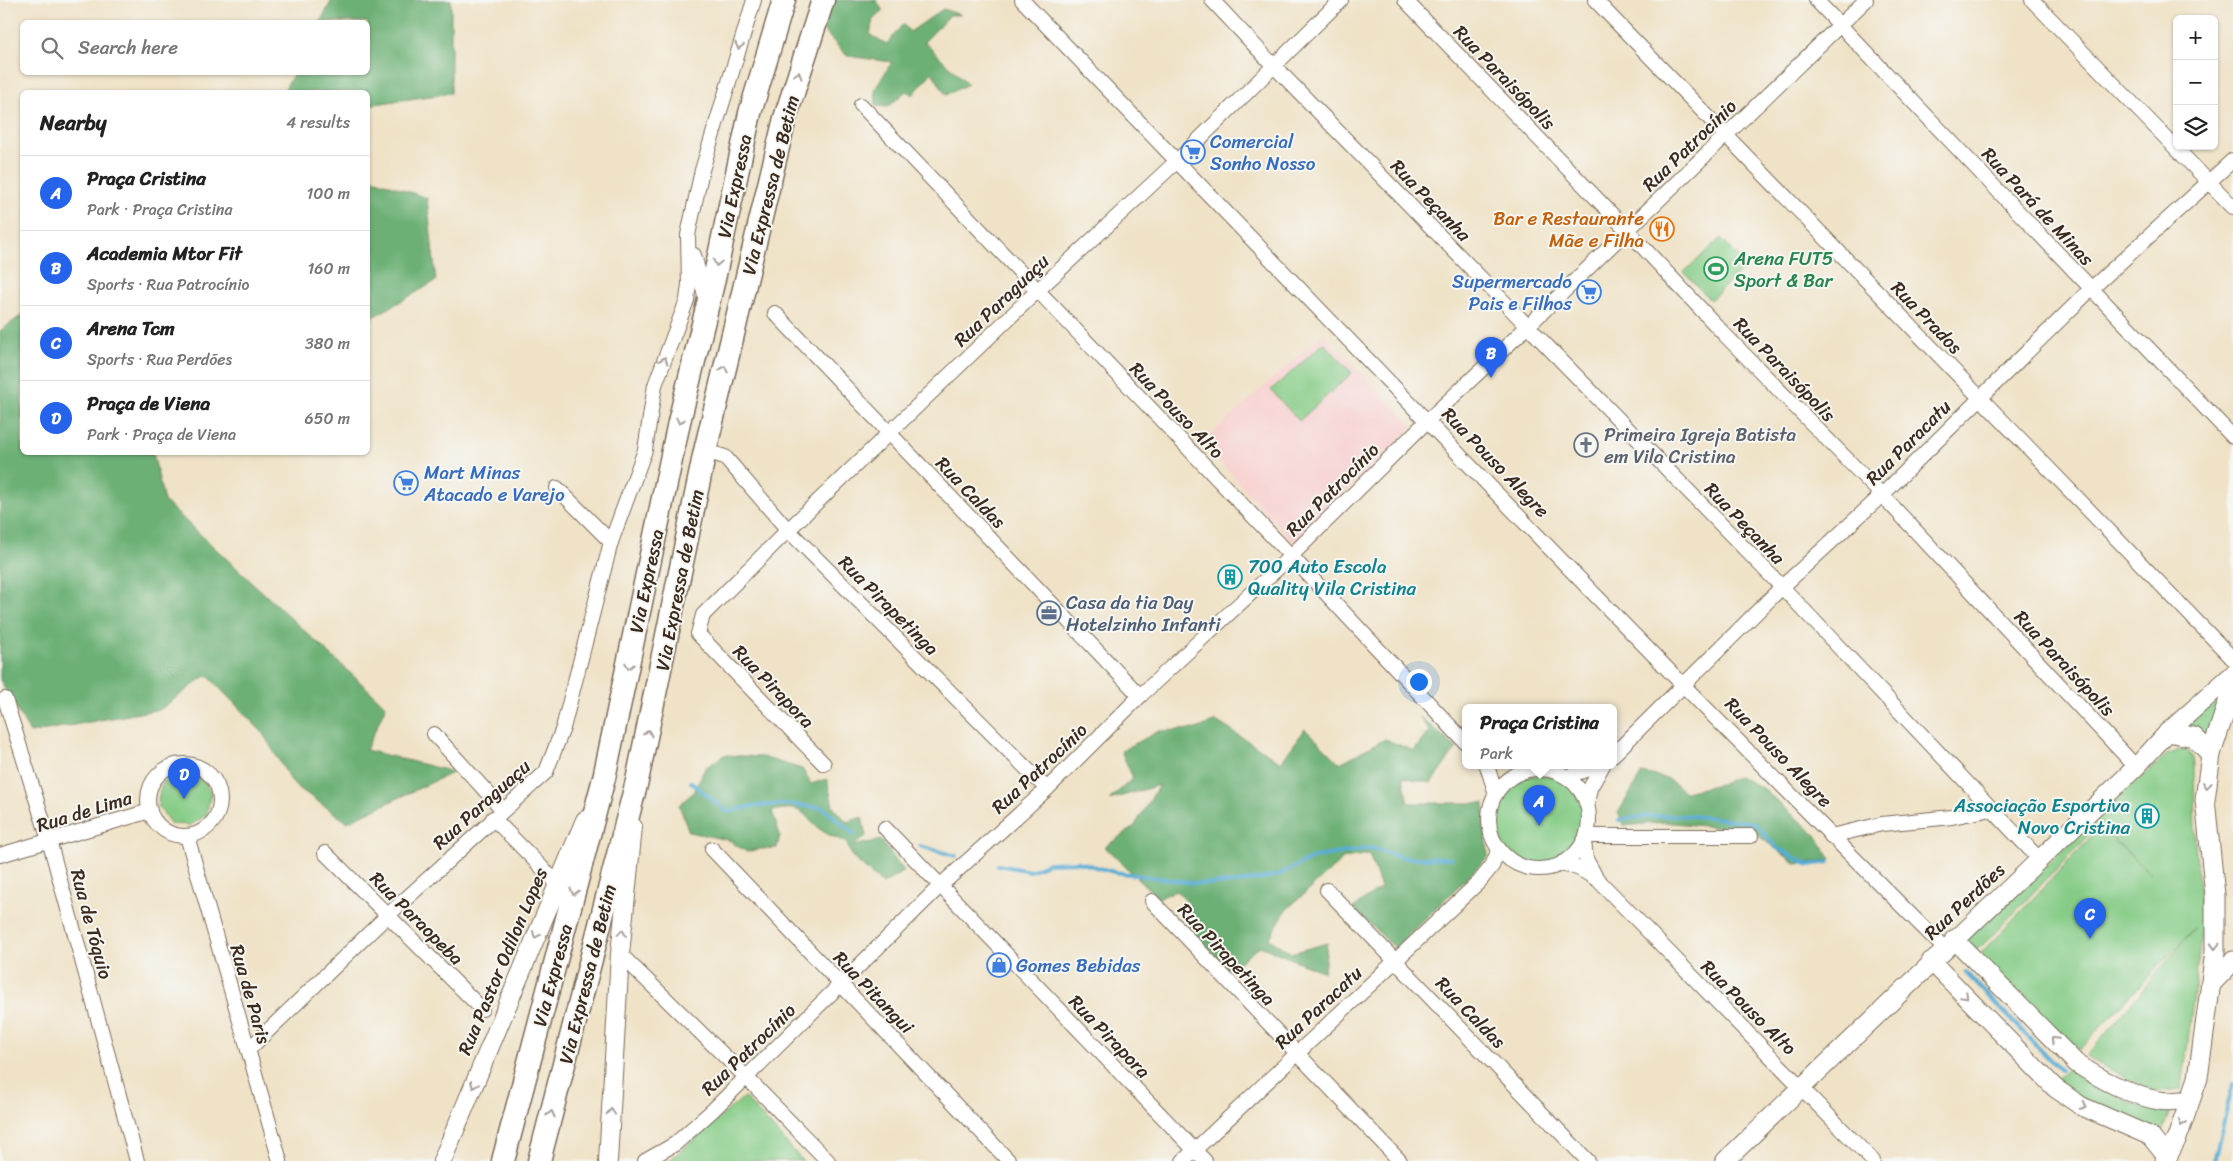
<!DOCTYPE html>
<html lang="en">
<head>
<meta charset="utf-8">
<style>
	body { margin:0; font-family:Sriracha,sans-serif; background:#f2f2f2; color:#222 }
	.controls { position:absolute; right:15px; top:15px; display:grid; overflow:hidden; border-radius:8px; box-shadow:0 1px 4px #0004 }
	.controls button { width:45px; height:45px; display:grid; place-items:center; padding:0; border:0; border-bottom:1px solid #e0e0e0; background:#fff; color:#222; font:25px sans-serif }
	.you { position:absolute; left:1418px; top:681px; width:18px; height:18px; margin:-12px; border:4px solid #fff; border-radius:50%; background:#1a73e8; box-shadow:0 0 0 8px #1a73e833 }
	.badge { display:grid; place-items:center; width:32px; height:32px; border-radius:50%; background:#2563eb; color:#fff; font-size:16px; font-weight:700 }
	.pin { position:absolute; translate:-50% -41px; filter:drop-shadow(0 1px 2px #0008) }
	.pin::after { content:''; position:absolute; top:26px; width:18px; height:15px; background:inherit; clip-path:polygon(0 0,100% 0,50% 100%) }
	.popup { position:absolute; left:1462px; top:704px; width:155px; height:65px; box-sizing:border-box; display:grid; place-content:center; border-radius:8px; background:#fff; filter:drop-shadow(0 1px 4px #0005); font-size:16px; white-space:nowrap; color:#767676 }
	.popup b { font-size:19px; color:#222 }
	.popup::after { content:''; position:absolute; left:50%; top:100%; margin-left:-10px; border:10px solid transparent; border-top-color:#fff }
	.list { margin:0; padding:0; list-style:none }
	h2 { display:flex; justify-content:space-between; align-items:center; height:65px; margin:0; padding:0 20px; font-size:21px }
	h2 small { font-size:16px; font-weight:400; color:#767676 }
	.list li { display:grid; grid-template-columns:32px 1fr auto; gap:15px; align-items:center; box-sizing:border-box; height:75px; padding:0 20px; border-top:1px solid #e0e0e0 }
	.list b { display:block; font-size:19px; white-space:nowrap }
	.list p { margin:0; font-size:16px; white-space:nowrap; color:#767676 }
	.list em { font-size:16px; font-style:normal; color:#767676 }
	.icon { flex:none; width:28px; height:28px; fill:none; stroke:currentColor; stroke-width:2; stroke-linecap:round; stroke-linejoin:round }
	.map { position:relative; flex:none; width:2233px; height:1161px; overflow:hidden }
	.search { position:absolute; background:#fff; box-shadow:0 1px 4px #0004; left:20px; top:20px; width:350px; height:55px; display:flex; align-items:center; gap:12px; box-sizing:border-box; padding:0 18px; border-radius:8px; color:#767676; font-size:19px }
	.panel { position:absolute; background:#fff; box-shadow:0 1px 4px #0004; left:20px; top:90px; width:350px; height:365px; border-radius:8px }
	.map>svg:first-child { display:block }
	.built { fill:#f7d0cf }
	.green { fill:#86cc87; stroke:#607b52 }
	.forest { fill:#6cb074; stroke:#546d49 }
	.lines { fill:none; stroke-linecap:round; stroke-linejoin:round }
	.stream { stroke:#58acd4; stroke-width:4 }
	.minor-casing { stroke:#7a6a59; stroke-width:16 }
	.tertiary-casing { stroke:#7a6a59; stroke-width:20 }
	.secondary-casing { stroke:#7a6a59; stroke-width:21 }
	.trunk-casing { stroke:#7a6a59; stroke-width:25 }
	.minor { stroke:#fff; stroke-width:14 }
	.tertiary { stroke:#fff; stroke-width:18 }
	.secondary { stroke:#fff; stroke-width:19 }
	.trunk { stroke:#fff; stroke-width:22 }
	.oneway { stroke:#a79f9a }
	.labels { text-anchor:middle; stroke-width:4; stroke-linejoin:round; paint-order:stroke }
	.street-label { font-size:19px; fill:#3b2a1e; stroke:#f6f6f2 }
	.shop-label { font-size:19px; fill:#366cbe; stroke:#f6f6f2; text-anchor:start }
	.food-label { font-size:19px; fill:#c56008; stroke:#f6f6f2; text-anchor:end }
	.leisure-label { font-size:19px; fill:#27864d; stroke:#f6f6f2; text-anchor:start }
	.worship-label { font-size:19px; fill:#5b616d; stroke:#f6f6f2; text-anchor:start }
	.culture-label { font-size:19px; fill:#0d838f; stroke:#f6f6f2; text-anchor:start }
	.service-label { font-size:19px; fill:#4e5e75; stroke:#f6f6f2; text-anchor:start }
</style>
</head>
<body>
<div class="map">
<svg width="2233" height="1161" viewBox="0 0 2233 1161">
	<rect width="100%" height="100%" fill="#f6f6f2"/>
	<filter id="ink" filterUnits="userSpaceOnUse"><feTurbulence type="fractalNoise" baseFrequency=".02" numOctaves="2"/><feDisplacementMap in="SourceGraphic" scale="10" xChannelSelector="R" yChannelSelector="G"/><feConvolveMatrix kernelMatrix="1 2 1 2 8 2 1 2 1" color-interpolation-filters="sRGB"/></filter>
	<filter id="wash" filterUnits="userSpaceOnUse"><feTurbulence type="fractalNoise" baseFrequency=".0096" numOctaves="4" result="noise"/><feDisplacementMap in="SourceGraphic" scale="20" xChannelSelector="R" yChannelSelector="G"/><feGaussianBlur stdDeviation="1.12" result="paint"/><feColorMatrix in="noise" values="0 0 0 0 0 0 0 0 0 0 0 0 0 0 0 0 0 1.4 0 .05"/><feComposite in="paint" operator="in"/></filter>
	<g filter="url(#wash)">
		<rect width="100%" height="100%" fill="#efe2c6"/>
		<polygon class="built" points="1323,334 1413,427 1293,543 1202,442"/>
		<g class="green">
			<polygon points="1721,238 1747,266 1710,300 1684,272"/>
			<polygon points="1324,343 1352,373 1299,421 1271,390"/>
			<polygon points="2229,685 2207,740 2187,727"/>
			<polygon points="2180,750 2187,750 2193,758 2194,765 2195,841 2202,928 2182,1089 2152,1092 2086,1057 2194,929 2079,1050 1978,956 2100,828 2150,873 2099,825 1977,951 1965,940 2138,780 2168,754"/>
			<path d="M181 771 196 772 211 792 206 815 191 825 171 824 158 806C160 786 160 779 181 771Z"/>
			<circle cx="1539" cy="820" r="45"/>
			<path d="M2068 1068C2096 1084 2138 1113 2170 1111L2160 1137 2082 1100 2054 1081Z"/>
			<polygon points="744,1097 803,1161 669,1161 671,1159"/>
		</g>
		<g class="forest">
			<polygon points="332,0 451,0 451,93 368,105 368,92 283,92 294,73 368,72 368,22 320,22"/>
			<polygon points="832,0 876,0 883,11 873,19 870,35 887,44 903,24 910,32 943,9 961,15 950,15 924,42 968,84 946,95 932,72 913,95 906,91 888,107 876,106 875,89 892,62 847,56 823,30"/>
			<polygon points="368,177 427,198 436,281 368,320"/>
			<polygon points="22,315 22,452 153,453 164,501 386,706 366,750 454,772 347,822 293,784 262,732 207,675 161,709 30,733 0,680 0,331"/>
			<polygon points="1420,717 1457,748 1431,783 1403,777 1408,803 1484,803 1488,857 1395,948 1353,908 1381,888 1369,854 1344,858 1286,910 1269,939 1291,953 1327,943 1324,972 1260,946 1229,970 1183,920 1189,904 1176,891 1158,898 1105,847 1134,827 1159,785 1109,800 1133,778 1121,751 1159,731 1196,729 1216,721 1281,762 1305,729 1340,763 1385,739 1414,751 1429,731"/>
			<path d="M724 755 762 757 802 769 811 784 827 779 833 806 847 822 862 817 866 836 853 846 881 840 904 871 883 884 853 858 846 842C839 839 830 836 824 832 801 818 809 803 772 811L780 835 777 848 760 849 747 852 728 840 689 832 679 805 694 792 705 768Z"/>
			<polygon points="1642,773 1667,778 1685,792 1724,783 1738,776 1762,788 1816,835 1831,860 1796,864 1752,831 1664,822 1625,826 1618,813"/>
		</g>
		<g class="lines">
			<g class="stream">
				<polyline points="691,782 727,812 752,806 786,804 823,808 855,835"/>
				<path d="M1619 820C1665 811 1709 817 1755 823L1777 848 1809 865 1829 862"/>
				<polyline points="920,846 956,856"/>
				<polyline points="998,865 1030,871 1049,863 1078,862 1114,872 1201,884 1236,883 1276,876 1315,857 1372,848 1405,858 1451,858"/>
				<polyline points="1966,973 2060,1070"/>
				<polyline points="2214,1161 2233,1084"/>
			</g>
		</g>
	</g>
	<g filter="url(#ink)">
		<g class="lines">
			<g class="minor-casing">
				<g id="minor">
					<path d="M1022 0C1328 318 1632 638 1945 949"/>
					<polyline points="1212,0 1273,65 1782,587 2039,859"/>
					<polyline points="1405,0 1627,230 1725,335 1882,495 2136,767"/>
					<polyline points="1595,0 2233,659"/>
					<polyline points="1816,0 2233,437"/>
					<polyline points="2032,0 2233,207"/>
					<polyline points="861,105 1291,556 1465,742"/>
					<polyline points="694,255 706,299"/>
					<polyline points="775,313 1140,696"/>
					<polyline points="705,451 725,457 788,530 1047,789"/>
					<polyline points="557,488 611,542"/>
					<polyline points="5,699 49,840 137,1161"/>
					<polyline points="434,734 503,810"/>
					<polyline points="1613,755 1782,587 1882,495 2091,289 2233,160"/>
					<polyline points="824,764 698,634 703,615 788,530 1037,291 1177,161 1341,0"/>
					<circle cx="184" cy="800" r="36"/>
					<polyline points="1487,766 1496,794"/>
					<circle cx="1539" cy="819" r="50"/>
					<polyline points="1566,777 1600,765"/>
					<polyline points="1587,804 1590,788 1603,765"/>
					<polyline points="493,818 557,883"/>
					<polyline points="885,828 1205,1161"/>
					<polyline points="187,836 280,1161"/>
					<polyline points="1586,836 1751,836"/>
					<polyline points="1831,836 1882,824 1952,817 1992,809"/>
					<polyline points="1584,841 1586,859 1597,879"/>
					<polyline points="712,849 1009,1161"/>
					<polyline points="325,853 482,1009"/>
					<polyline points="0,855 150,811"/>
					<polyline points="1562,863 1580,869 1598,880 1873,1161"/>
					<polyline points="1327,890 1588,1161"/>
					<polyline points="1152,901 1400,1161"/>
					<polyline points="620,954 746,1077 828,1161"/>
					<polyline points="248,1050 388,915 546,772 563,728 611,542 645,450 655,385 687,300 689,284 688,235 702,170 754,0"/>
					<polyline points="645,1161 675,1144 713,1110 940,886 1047,789 1140,696 1291,556 1427,421 1528,326 1866,0"/>
					<polyline points="1183,1161 1479,882 1492,866 1499,849"/>
				</g>
			</g>
			<g class="tertiary-casing">
				<g id="tertiary">
					<path d="M1954 939 2076 1063C2098 1078 2136 1098 2162 1101 2171 1102 2181 1100 2190 1100"/>
					<polyline points="1931,961 2055,1088 2081,1106 2150,1136 2167,1157"/>
					<polyline points="442,1161 585,820"/>
					<polyline points="608,1161 620,954 633,827"/>
					<polyline points="1725,1161 2136,767 2168,732 2233,674"/>
				</g>
			</g>
			<g class="secondary-casing">
				<g id="secondary">
					<polyline points="2168,732 2194,737 2211,754"/>
					<polyline points="2211,984 2233,961"/>
					<polyline points="2165,1161 2177,1138 2198,1078 2215,952 2215,895 2205,800 2211,754 2233,687"/>
				</g>
			</g>
			<g class="trunk-casing">
				<g id="trunk">
					<polyline points="503,1161 604,778 679,422 714,279 750,113 784,0"/>
					<polyline points="539,1161 637,781 705,451 785,118 823,0"/>
				</g>
			</g>
			<use href="#minor" class="minor"/>
			<use href="#tertiary" class="tertiary"/>
			<use href="#secondary" class="secondary"/>
			<use href="#trunk" class="trunk"/>
		</g>
		<defs><path id="oneway-chevron" d="M-2-3.5L2.5 0L-2 3.5" fill="none" stroke-width="1.6" stroke-linecap="round" stroke-linejoin="round" transform="scale(1.25)"/></defs>
		<g class="oneway">
			<use href="#oneway-chevron" transform="translate(739 46) rotate(105)"/>
			<use href="#oneway-chevron" transform="translate(798 75) rotate(-72)"/>
			<use href="#oneway-chevron" transform="translate(717 263) rotate(102)"/>
			<use href="#oneway-chevron" transform="translate(664 360) rotate(-71)"/>
			<use href="#oneway-chevron" transform="translate(724 369) rotate(-76)"/>
			<use href="#oneway-chevron" transform="translate(680 421) rotate(103)"/>
			<use href="#oneway-chevron" transform="translate(629 666) rotate(102)"/>
			<use href="#oneway-chevron" transform="translate(648 733) rotate(-78)"/>
			<use href="#oneway-chevron" transform="translate(2207 785) rotate(97)"/>
			<use href="#oneway-chevron" transform="translate(574 892) rotate(105)"/>
			<use href="#oneway-chevron" transform="translate(622 933) rotate(-84)"/>
			<use href="#oneway-chevron" transform="translate(536 935) rotate(112)"/>
			<use href="#oneway-chevron" transform="translate(2215 946) rotate(91)"/>
			<use href="#oneway-chevron" transform="translate(1965 996) rotate(46)"/>
			<use href="#oneway-chevron" transform="translate(2054 1040) rotate(-135)"/>
			<use href="#oneway-chevron" transform="translate(474 1085) rotate(112)"/>
			<use href="#oneway-chevron" transform="translate(2084 1106) rotate(27)"/>
			<use href="#oneway-chevron" transform="translate(611 1112) rotate(-87)"/>
			<use href="#oneway-chevron" transform="translate(551 1114) rotate(-76)"/>
			<use href="#oneway-chevron" transform="translate(2182 1123) rotate(109)"/>
		</g>
	</g>
	<defs>
		<g id="supermarket-ring" transform="scale(1.25)"><circle r="9.5" fill="#f6f6f2" stroke="#3f7fe0" stroke-width="1.5"/><path d="M-6-5.5h2.5l.6 2H6L4.5 2H-2.5L-4.4-4H-6ZM-1.5 3.2a1.3 1.3 0 1 0 .1 0ZM3 3.2a1.3 1.3 0 1 0 .1 0Z" fill="#3f7fe0"/></g>
		<g id="restaurant-ring" transform="scale(1.25)"><circle r="9.5" fill="#f6f6f2" stroke="#e8710a" stroke-width="1.5"/><path d="M-5-6h1v4h1v-4h1v4h1v-4h1v5L-1.5 .5V6h-2V.5L-5-1ZM5-6V6H3V1.5H1.5Q1.5-4 5-6Z" fill="#e8710a"/></g>
		<g id="stadium-ring" transform="scale(1.25)"><circle r="9.5" fill="#f6f6f2" stroke="#2e9e5b" stroke-width="1.5"/><path d="M0-5a6.5 5 0 1 0 0 10a6.5 5 0 1 0 0-10ZM-3.5-1.8h7v3.6h-7Z" fill="#2e9e5b"/></g>
		<g id="church-ring" transform="scale(1.25)"><circle r="9.5" fill="#f6f6f2" stroke="#6b7280" stroke-width="1.5"/><path d="M-1.2-6h2.4v3.5h3.3v2.4h-3.3V6h-2.4V-.1h-3.3v-2.4h3.3Z" fill="#6b7280"/></g>
		<g id="building-ring" transform="scale(1.25)"><circle r="9.5" fill="#f6f6f2" stroke="#0f9aa8" stroke-width="1.5"/><path d="M-4-6H4V6H1V3H-1V6H-4ZM-2.5-4.3h1.7v1.8h-1.7ZM.8-4.3h1.7v1.8H.8ZM-2.5-1h1.7V.8h-1.7ZM.8-1h1.7V.8H.8Z" fill="#0f9aa8"/></g>
		<g id="office-ring" transform="scale(1.25)"><circle r="9.5" fill="#f6f6f2" stroke="#5c6f8a" stroke-width="1.5"/><path d="M-6-3h4V-5.5h4V-3h4V5H-6ZM-1-4.5V-3h2v-1.5ZM-6 0V1H6V0Z" fill="#5c6f8a"/></g>
		<g id="shop-ring" transform="scale(1.25)"><circle r="9.5" fill="#f6f6f2" stroke="#3f7fe0" stroke-width="1.5"/><path d="M-5-2.5h2.3a2.7 3.5 0 0 1 5.4 0H5L5.5 6h-11ZM-1.5-2.5h3a1.5 2.3 0 0 0-3 0Z" fill="#3f7fe0"/></g>
	</defs>
	<g fill-rule="evenodd">
		<use href="#supermarket-ring" x="1193" y="152"/>
		<use href="#restaurant-ring" x="1662" y="229"/>
		<use href="#stadium-ring" x="1716" y="269"/>
		<use href="#supermarket-ring" x="1589" y="292"/>
		<use href="#church-ring" x="1586" y="445"/>
		<use href="#supermarket-ring" x="406" y="483"/>
		<use href="#building-ring" x="1230" y="577"/>
		<use href="#office-ring" x="1049" y="613"/>
		<use href="#building-ring" x="2147" y="816"/>
		<use href="#shop-ring" x="999" y="965"/>
	</g>
	<g class="labels">
		<g class="street-label">
			<text transform="translate(1505 77) rotate(46)" y="7">Rua Paraisópolis</text>
			<text transform="translate(1689 145) rotate(-44)" y="7">Rua Patrocínio</text>
			<text transform="translate(770 185) rotate(-76)" y="7">Via Expressa de Betim</text>
			<text transform="translate(734 186) rotate(-78)" y="7">Via Expressa</text>
			<text transform="translate(1431 200) rotate(46)" y="7">Rua Peçanha</text>
			<text transform="translate(2038 206) rotate(47)" y="7">Rua Pará de Minas</text>
			<text transform="translate(1001 300) rotate(-44)" y="7">Rua Paraguaçu</text>
			<text transform="translate(1927 317) rotate(46)" y="7">Rua Prados</text>
			<text transform="translate(1785 369) rotate(46)" y="7">Rua Paraisópolis</text>
			<text transform="translate(1177 410) rotate(46)" y="7">Rua Pouso Alto</text>
			<text transform="translate(1908 442) rotate(-45)" y="7">Rua Paracatu</text>
			<text transform="translate(1496 462) rotate(46)" y="7">Rua Pouso Alegre</text>
			<text transform="translate(1332 489) rotate(-45)" y="7">Rua Patrocínio</text>
			<text transform="translate(971 492) rotate(46)" y="7">Rua Caldas</text>
			<text transform="translate(1745 523) rotate(46)" y="7">Rua Peçanha</text>
			<text transform="translate(679 580) rotate(-79)" y="7">Via Expressa de Betim</text>
			<text transform="translate(646 581) rotate(-78)" y="7">Via Expressa</text>
			<text transform="translate(889 605) rotate(45)" y="7">Rua Pirapetinga</text>
			<text transform="translate(2065 663) rotate(47)" y="7">Rua Paraisópolis</text>
			<text transform="translate(774 686) rotate(46)" y="7">Rua Pirapora</text>
			<text transform="translate(1779 752) rotate(46)" y="7">Rua Pouso Alegre</text>
			<text transform="translate(1039 768) rotate(-43)" y="7">Rua Patrocínio</text>
			<text transform="translate(481 804) rotate(-42)" y="7">Rua Paraguaçu</text>
			<text transform="translate(84 811) rotate(-17)" y="7">Rua de Lima</text>
			<text transform="translate(1964 901) rotate(-43)" y="7">Rua Perdões</text>
			<text transform="translate(417 918) rotate(45)" y="7">Rua Paraopeba</text>
			<text transform="translate(92 924) rotate(75)" y="7">Rua de Tóquio</text>
			<text transform="translate(1227 954) rotate(47)" y="7">Rua Pirapetinga</text>
			<text transform="translate(502 961) rotate(-67)" y="7">Rua Pastor Odilon Lopes</text>
			<text transform="translate(587 974) rotate(-76)" y="7">Via Expressa de Betim</text>
			<text transform="translate(552 975) rotate(-75)" y="7">Via Expressa</text>
			<text transform="translate(874 992) rotate(46)" y="7">Rua Pitangui</text>
			<text transform="translate(251 994) rotate(74)" y="7">Rua de Paris</text>
			<text transform="translate(1318 1007) rotate(-43)" y="7">Rua Paracatu</text>
			<text transform="translate(1749 1007) rotate(45)" y="7">Rua Pouso Alto</text>
			<text transform="translate(1471 1012) rotate(46)" y="7">Rua Caldas</text>
			<text transform="translate(1110 1036) rotate(46)" y="7">Rua Pirapora</text>
			<text transform="translate(748 1049) rotate(-44)" y="7">Rua Patrocínio</text>
		</g>
		<g class="shop-label">
			<text x="1210" y="148">Comercial<tspan x="1210" dy="22">Sonho Nosso</tspan></text>
			<text x="1572" y="288" text-anchor="end">Supermercado<tspan x="1572" dy="22">Pais e Filhos</tspan></text>
			<text x="424" y="479">Mart Minas<tspan x="424" dy="22">Atacado e Varejo</tspan></text>
			<text x="1016" y="972">Gomes Bebidas</text>
		</g>
		<g class="food-label">
			<text x="1644" y="225">Bar e Restaurante<tspan x="1644" dy="22">Mãe e Filha</tspan></text>
		</g>
		<g class="leisure-label">
			<text x="1734" y="265">Arena FUT5<tspan x="1734" dy="22">Sport &amp; Bar</tspan></text>
		</g>
		<g class="worship-label">
			<text x="1604" y="441">Primeira Igreja Batista<tspan x="1604" dy="22">em Vila Cristina</tspan></text>
		</g>
		<g class="culture-label">
			<text x="1248" y="573">700 Auto Escola<tspan x="1248" dy="22">Quality Vila Cristina</tspan></text>
			<text x="2130" y="812" text-anchor="end">Associação Esportiva<tspan x="2130" dy="22">Novo Cristina</tspan></text>
		</g>
		<g class="service-label">
			<text x="1066" y="609">Casa da tia Day<tspan x="1066" dy="22">Hotelzinho Infanti</tspan></text>
		</g>
	</g>
</svg>
<div class="controls">
<button>+</button>
<button>−</button>
<button><svg class="icon" aria-label="layers" viewBox="0 0 24 24"><path d="M12 4l9 5-9 5-9-5zM3 14l9 5 9-5"/></svg></button>
</div>
<div class="you"></div>
<div class="pin badge" style="left:1539px;top:826px">A</div>
<div class="popup"><b>Praça Cristina</b>Park</div>
<div class="pin badge" style="left:1491px;top:378px">B</div>
<div class="pin badge" style="left:2090px;top:939px">C</div>
<div class="pin badge" style="left:184px;top:799px">D</div>
<div class="search"><svg class="icon" aria-label="search" viewBox="0 0 24 24"><circle cx="10" cy="10" r="6"/><path d="M15 15l6 6"/></svg>Search here</div>
<section class="panel">
<h2>Nearby<small>4 results</small></h2>
<ul class="list">
<li><span class="badge">A</span><div><b>Praça Cristina</b><p>Park · Praça Cristina</p></div><em>100 m</em></li>
<li><span class="badge">B</span><div><b>Academia Mtor Fit</b><p>Sports · Rua Patrocínio</p></div><em>160 m</em></li>
<li><span class="badge">C</span><div><b>Arena Tcm</b><p>Sports · Rua Perdões</p></div><em>380 m</em></li>
<li><span class="badge">D</span><div><b>Praça de Viena</b><p>Park · Praça de Viena</p></div><em>650 m</em></li>
</ul>
</section>
</div>
</body>
</html>
